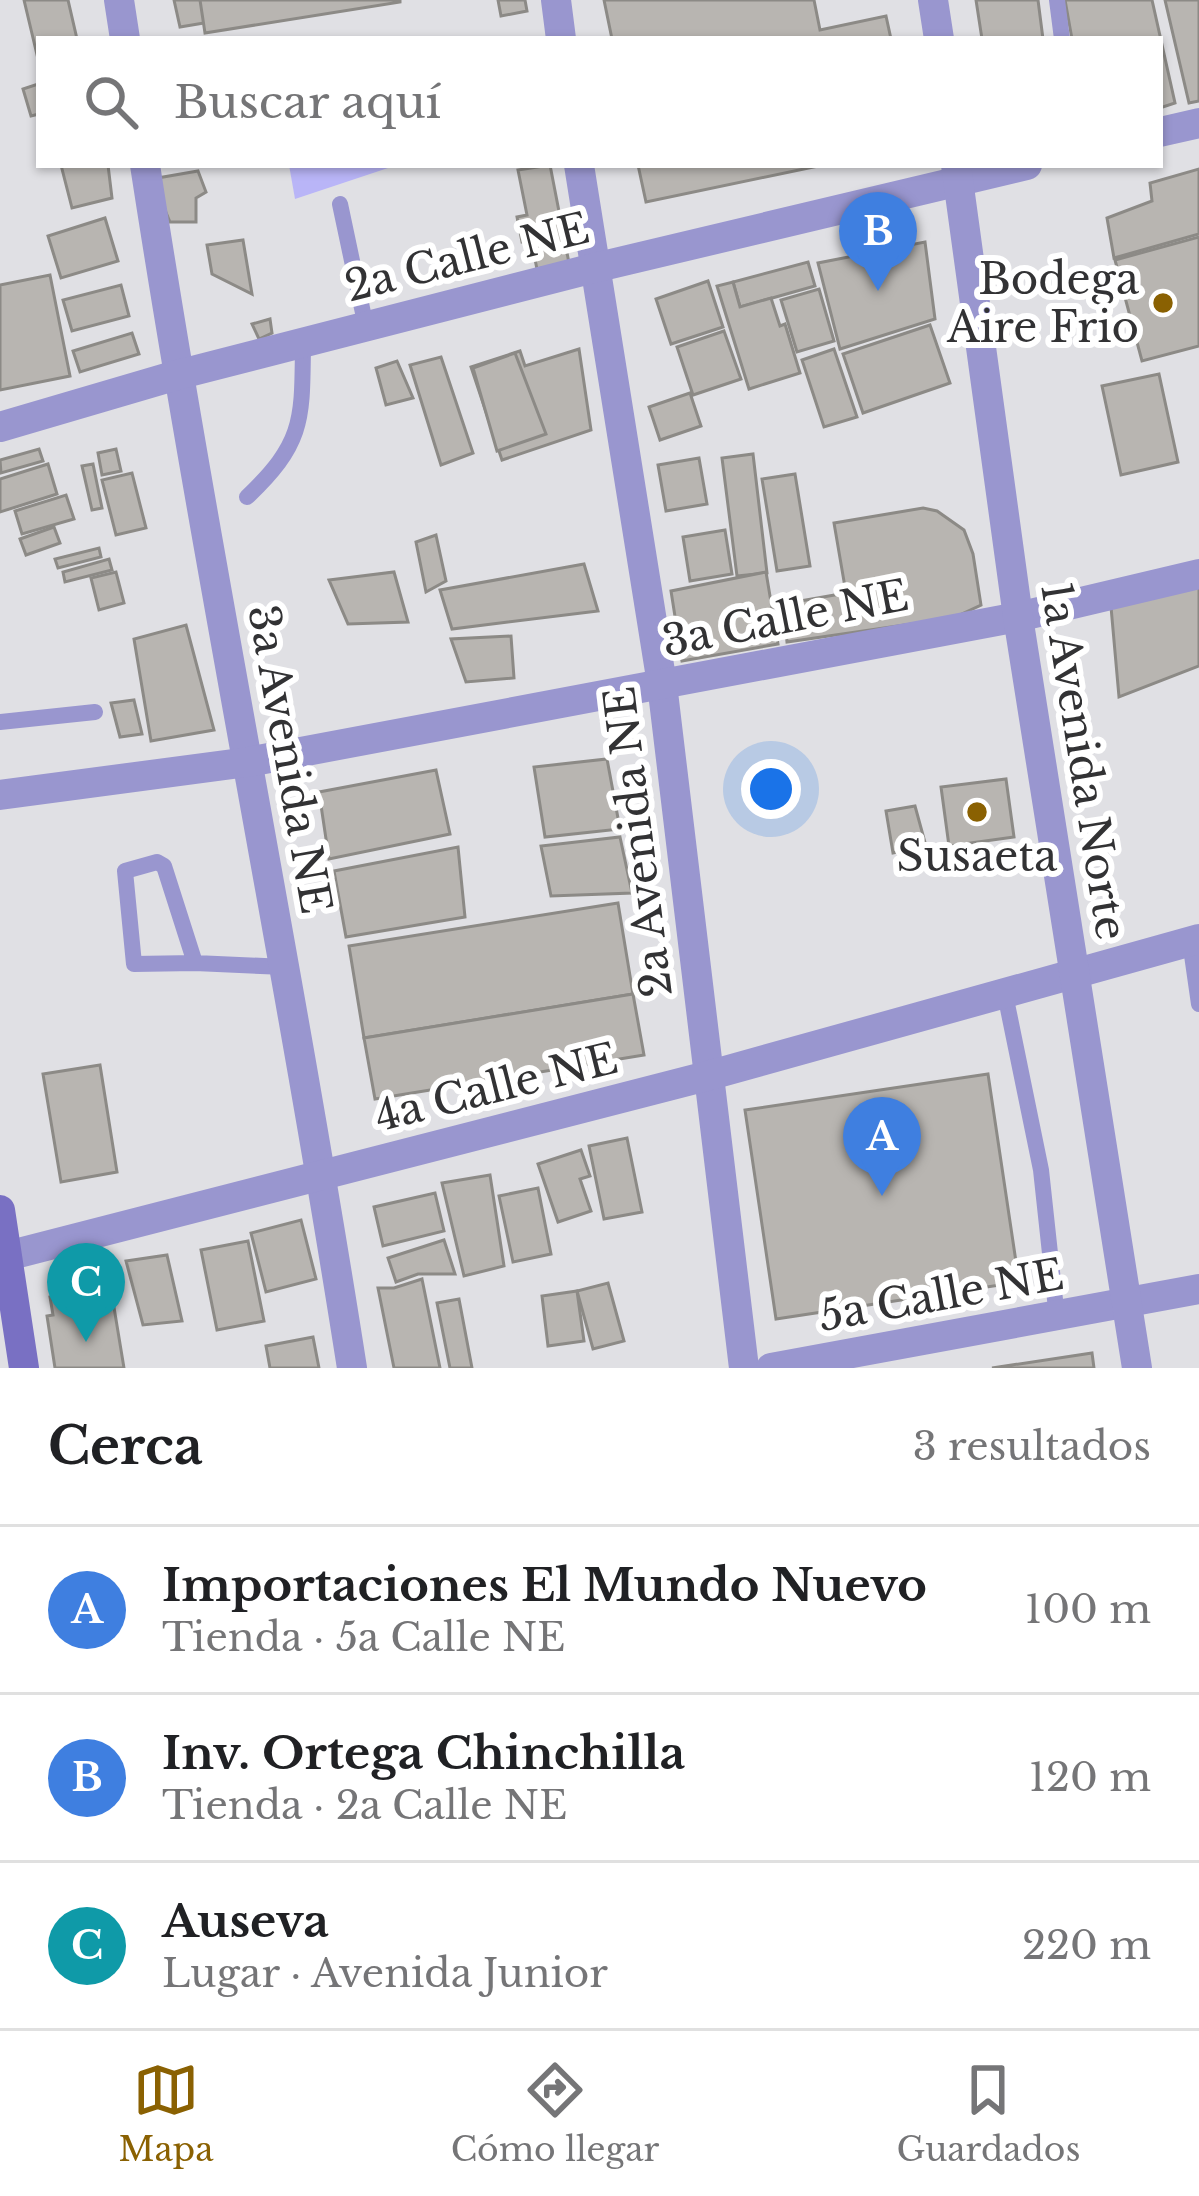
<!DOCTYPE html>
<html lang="es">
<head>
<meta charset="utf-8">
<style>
	body { margin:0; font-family:"Libre Baskerville",serif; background:#f6f6f6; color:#202124 }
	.you { position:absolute; left:771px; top:789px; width:42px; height:42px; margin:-30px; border:9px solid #fff; border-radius:50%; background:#1a73e8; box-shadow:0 0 0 18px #1a73e833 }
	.badge { display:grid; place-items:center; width:78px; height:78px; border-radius:50%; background:#8a6102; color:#fff; font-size:39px; font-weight:700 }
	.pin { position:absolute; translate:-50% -99px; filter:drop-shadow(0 3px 6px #0008) }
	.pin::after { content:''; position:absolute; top:63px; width:42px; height:36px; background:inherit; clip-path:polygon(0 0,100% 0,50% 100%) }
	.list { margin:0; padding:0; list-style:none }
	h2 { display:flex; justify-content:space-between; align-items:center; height:156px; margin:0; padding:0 48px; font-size:51px }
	h2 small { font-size:39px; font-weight:400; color:#757577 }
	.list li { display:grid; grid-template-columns:78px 1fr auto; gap:36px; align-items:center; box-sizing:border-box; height:168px; padding:0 48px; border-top:3px solid #e0e0e0 }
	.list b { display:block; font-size:45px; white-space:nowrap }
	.list p { margin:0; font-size:39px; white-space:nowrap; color:#757577 }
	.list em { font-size:39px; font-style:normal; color:#757577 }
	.icon { flex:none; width:66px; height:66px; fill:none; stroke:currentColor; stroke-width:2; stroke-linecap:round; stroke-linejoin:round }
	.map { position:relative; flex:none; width:1199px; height:1368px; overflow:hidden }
	.search { position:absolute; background:#fff; box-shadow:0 3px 9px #0004; left:36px; right:36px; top:36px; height:132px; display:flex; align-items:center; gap:30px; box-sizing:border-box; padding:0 42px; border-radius:0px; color:#757577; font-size:45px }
	.sheet { height:660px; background:#fff }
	nav { display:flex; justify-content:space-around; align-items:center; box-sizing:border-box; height:168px; border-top:3px solid #e0e0e0; background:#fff; font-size:33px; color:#757577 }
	nav a { display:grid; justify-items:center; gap:6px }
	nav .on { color:#8a6102 }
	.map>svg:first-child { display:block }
	.green { fill:#b9b5f7 }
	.building { fill:#b8b5b1; stroke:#8c8a86; stroke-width:3 }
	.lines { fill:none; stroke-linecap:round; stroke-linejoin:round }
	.service { stroke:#9996cf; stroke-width:16 }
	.minor { stroke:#9996cf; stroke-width:30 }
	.tertiary { stroke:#9996cf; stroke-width:30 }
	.secondary { stroke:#7970c3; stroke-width:30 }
	.poi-dot { fill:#8a6102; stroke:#fff; stroke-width:4.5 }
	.labels { text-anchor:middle; stroke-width:12; stroke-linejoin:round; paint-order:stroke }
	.street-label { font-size:42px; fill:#323234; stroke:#fff }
	.poi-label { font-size:42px; fill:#323234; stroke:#fff; text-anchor:end }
</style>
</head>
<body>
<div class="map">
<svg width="1199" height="1368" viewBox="0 0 1199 1368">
	<rect width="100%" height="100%" fill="#e0e0e4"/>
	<polygon class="green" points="289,165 394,165 394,166 295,199"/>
	<g class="building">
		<polygon points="24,0 68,0 77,39 39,39 38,59"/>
		<polygon points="174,0 341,0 180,27"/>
		<polygon points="200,0 400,0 400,2 205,33"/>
		<polygon points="498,0 525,0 527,11 501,16"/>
		<polygon points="604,0 814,0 820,30 886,16 891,39 612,39"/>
		<polygon points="976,0 1038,0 1043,39 982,39"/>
		<polygon points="1065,0 1152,0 1175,103 1160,108 1160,39 1072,39"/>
		<polygon points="1165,0 1199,0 1199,101 1189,103"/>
		<polygon points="38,84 39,114 31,116 23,89"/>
		<polygon points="61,165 108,165 112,198 72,208"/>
		<polygon points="550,165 569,263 537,269 531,240 522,242 517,217 527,215 518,170"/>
		<polygon points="638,165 823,165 646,202"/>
		<polygon points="1199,169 1199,234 1114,258 1107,218 1152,201 1150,183"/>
		<polygon points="198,171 206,192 196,198 196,222 170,222 152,179"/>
		<polygon points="105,218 118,261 61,278 48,236"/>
		<polygon points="1199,237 1199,346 1142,361 1115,260"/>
		<polygon points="243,240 252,294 212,274 207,245"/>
		<polygon points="925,242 935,319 840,349 818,263"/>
		<polygon points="808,262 815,286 740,307 733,282"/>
		<polygon points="50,275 70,376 0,390 0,285"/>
		<polygon points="708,281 723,327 671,344 656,299"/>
		<polygon points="733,282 740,307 771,298 780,326 785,324 800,373 749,389 717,286"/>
		<polygon points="121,285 129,316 72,331 63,300"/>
		<polygon points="819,289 834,341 797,352 781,300"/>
		<polygon points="270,319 272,333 259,339 252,324"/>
		<polygon points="930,325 950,383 863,413 843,354"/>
		<polygon points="724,331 741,379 693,395 677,347"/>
		<polygon points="132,333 139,354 80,372 73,351"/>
		<polygon points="579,349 591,430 502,460 471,367 520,351 525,366"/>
		<polygon points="834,349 857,417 824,427 802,360"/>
		<polygon points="515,353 546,434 497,451 473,368"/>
		<polygon points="441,357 473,453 441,465 410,365"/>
		<polygon points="397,361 413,398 386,405 376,368"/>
		<polygon points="1159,374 1178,462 1121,475 1102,386"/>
		<polygon points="690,393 701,426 660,440 649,407"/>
		<polygon points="39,449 43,461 1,473 0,460"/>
		<polygon points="116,449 121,471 102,475 98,453"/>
		<polygon points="753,454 767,573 737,576 722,458"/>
		<polygon points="699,458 707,504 666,511 658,465"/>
		<polygon points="48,464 57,494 0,512 0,479"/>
		<polygon points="93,464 102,508 92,510 82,466"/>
		<polygon points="132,473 146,528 116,535 102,480"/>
		<polygon points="795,474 810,566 777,571 762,479"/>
		<polygon points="66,495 74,519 22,534 15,511"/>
		<polygon points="923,508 937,511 964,530 973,554 981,605 953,618 787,642 783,604 846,593 834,523"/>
		<polygon points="54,527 60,543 26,555 20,539"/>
		<polygon points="725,530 732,574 690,581 683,537"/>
		<polygon points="436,535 446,581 426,592 416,542"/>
		<polygon points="99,548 101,557 58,568 55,559"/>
		<polygon points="109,559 112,570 65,582 63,572"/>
		<polygon points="584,564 598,611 452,629 440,590"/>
		<polygon points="116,572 124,603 99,610 91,578"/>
		<polygon points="394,572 408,622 348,624 329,580"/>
		<polygon points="766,572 778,644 682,661 671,591"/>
		<polygon points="1199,585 1199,666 1119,697 1111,607"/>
		<polygon points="186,625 214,730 151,741 134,639"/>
		<polygon points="511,636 514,678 466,682 451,639"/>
		<polygon points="134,700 142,734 120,737 111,703"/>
		<polygon points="607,759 620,829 545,837 534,767"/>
		<polygon points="436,770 450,834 329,859 319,792"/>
		<polygon points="1006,779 1014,837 949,846 941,787"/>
		<polygon points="915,806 926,846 893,853 886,811"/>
		<polygon points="620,837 632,893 551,896 541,846"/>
		<polygon points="458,847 465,917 346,937 334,871"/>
		<polygon points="618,903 633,994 364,1038 349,946"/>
		<polygon points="633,994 644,1055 375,1099 364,1038"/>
		<polygon points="100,1065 117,1172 61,1182 43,1074"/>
		<polygon points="988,1074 1019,1282 776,1319 745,1110"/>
		<polygon points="627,1138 642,1212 604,1219 589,1146"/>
		<polygon points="581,1150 590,1176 580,1179 591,1211 558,1222 538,1164"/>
		<polygon points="490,1175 504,1266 464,1276 442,1183"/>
		<polygon points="538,1188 551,1254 513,1262 499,1196"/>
		<polygon points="435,1193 444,1231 383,1246 374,1207"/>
		<polygon points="301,1220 316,1279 266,1292 251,1233"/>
		<polygon points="444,1240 455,1274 418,1274 396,1282 388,1258"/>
		<polygon points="248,1241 264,1321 217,1330 201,1250"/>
		<polygon points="167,1255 182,1321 143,1325 126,1261"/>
		<polygon points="109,1277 124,1368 55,1368 47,1316 53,1315 50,1297 70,1293 68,1284"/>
		<polygon points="422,1279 440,1368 394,1368 378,1288 394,1288"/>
		<polygon points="608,1283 624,1341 593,1349 577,1291"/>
		<polygon points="577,1291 584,1341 548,1346 542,1296"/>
		<polygon points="459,1299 472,1368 450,1368 437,1303"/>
		<polygon points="313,1337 319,1368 270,1368 266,1346"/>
		<polygon points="1092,1353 1094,1368 992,1368"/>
	</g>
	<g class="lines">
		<g class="service">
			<polyline points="1057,0 1062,39"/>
			<polyline points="340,204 366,327"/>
			<path d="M247 497C305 442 302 419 303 343"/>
			<polyline points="0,722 95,712"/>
			<polyline points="1190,941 1199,1004"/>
			<polyline points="195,963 134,964 125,871 157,862 164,866 195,963 285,967"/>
			<polyline points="1005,994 1041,1170 1057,1318"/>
		</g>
		<g class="minor">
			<polyline points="119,0 125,39"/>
			<polyline points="556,0 561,39"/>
			<polyline points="1160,132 1199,123"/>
			<path d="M145 165C207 567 289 966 352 1368"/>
			<polyline points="579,165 662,684 744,1368"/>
			<polyline points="0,427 177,375 594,268 1027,165"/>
			<polyline points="0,795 248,762 1018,617 1199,574"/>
			<polyline points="7,1256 707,1076 1199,939"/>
			<polyline points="771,1368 1199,1289"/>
		</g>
		<g class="tertiary">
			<polyline points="933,0 939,39"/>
			<polyline points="956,165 1018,617 1137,1368"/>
		</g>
		<polyline class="secondary" points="0,1210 24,1368"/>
	</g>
	<g class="poi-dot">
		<circle cx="1163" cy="303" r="12"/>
		<circle cx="977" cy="812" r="12"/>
	</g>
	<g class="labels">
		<g class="street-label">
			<text transform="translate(467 257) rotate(-14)" y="15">2a Calle NE</text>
			<text transform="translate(785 618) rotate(-11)" y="15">3a Calle NE</text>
			<text transform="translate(290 759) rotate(80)" y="15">3a Avenida NE</text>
			<text transform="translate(1084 761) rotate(81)" y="15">1a Avenida Norte</text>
			<text transform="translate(638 842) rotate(-97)" y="15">2a Avenida NE</text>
			<text transform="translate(496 1087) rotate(-14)" y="15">4a Calle NE</text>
			<text transform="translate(941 1295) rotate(-10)" y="15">5a Calle NE</text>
		</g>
		<g class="poi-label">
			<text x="1139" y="294">Bodega<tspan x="1139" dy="48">Aire Frio</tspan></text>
			<text x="977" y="871" text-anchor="middle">Susaeta</text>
		</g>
	</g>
</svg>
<div class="you"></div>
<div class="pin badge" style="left:882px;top:1196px;background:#3f7fe0">A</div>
<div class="pin badge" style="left:878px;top:291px;background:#3f7fe0">B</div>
<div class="pin badge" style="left:86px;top:1342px;background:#0f9aa8">C</div>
<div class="search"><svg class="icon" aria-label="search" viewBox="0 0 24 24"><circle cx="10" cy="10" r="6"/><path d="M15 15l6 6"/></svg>Buscar aquí</div>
</div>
<section class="sheet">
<h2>Cerca<small>3 resultados</small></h2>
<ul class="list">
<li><span class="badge" style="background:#3f7fe0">A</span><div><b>Importaciones El Mundo Nuevo</b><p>Tienda · 5a Calle NE</p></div><em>100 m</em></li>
<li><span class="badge" style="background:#3f7fe0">B</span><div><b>Inv. Ortega Chinchilla</b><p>Tienda · 2a Calle NE</p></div><em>120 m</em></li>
<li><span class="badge" style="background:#0f9aa8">C</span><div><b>Auseva</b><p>Lugar · Avenida Junior</p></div><em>220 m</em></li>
</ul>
</section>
<nav>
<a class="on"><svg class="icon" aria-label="map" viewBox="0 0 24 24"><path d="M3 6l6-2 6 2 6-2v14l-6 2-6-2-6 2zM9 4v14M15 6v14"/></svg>Mapa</a>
<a><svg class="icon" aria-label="directions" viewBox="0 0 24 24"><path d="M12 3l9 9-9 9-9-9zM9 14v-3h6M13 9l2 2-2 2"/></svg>Cómo llegar</a>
<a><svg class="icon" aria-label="saved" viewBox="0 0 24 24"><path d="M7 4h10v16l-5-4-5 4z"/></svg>Guardados</a>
</nav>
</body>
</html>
